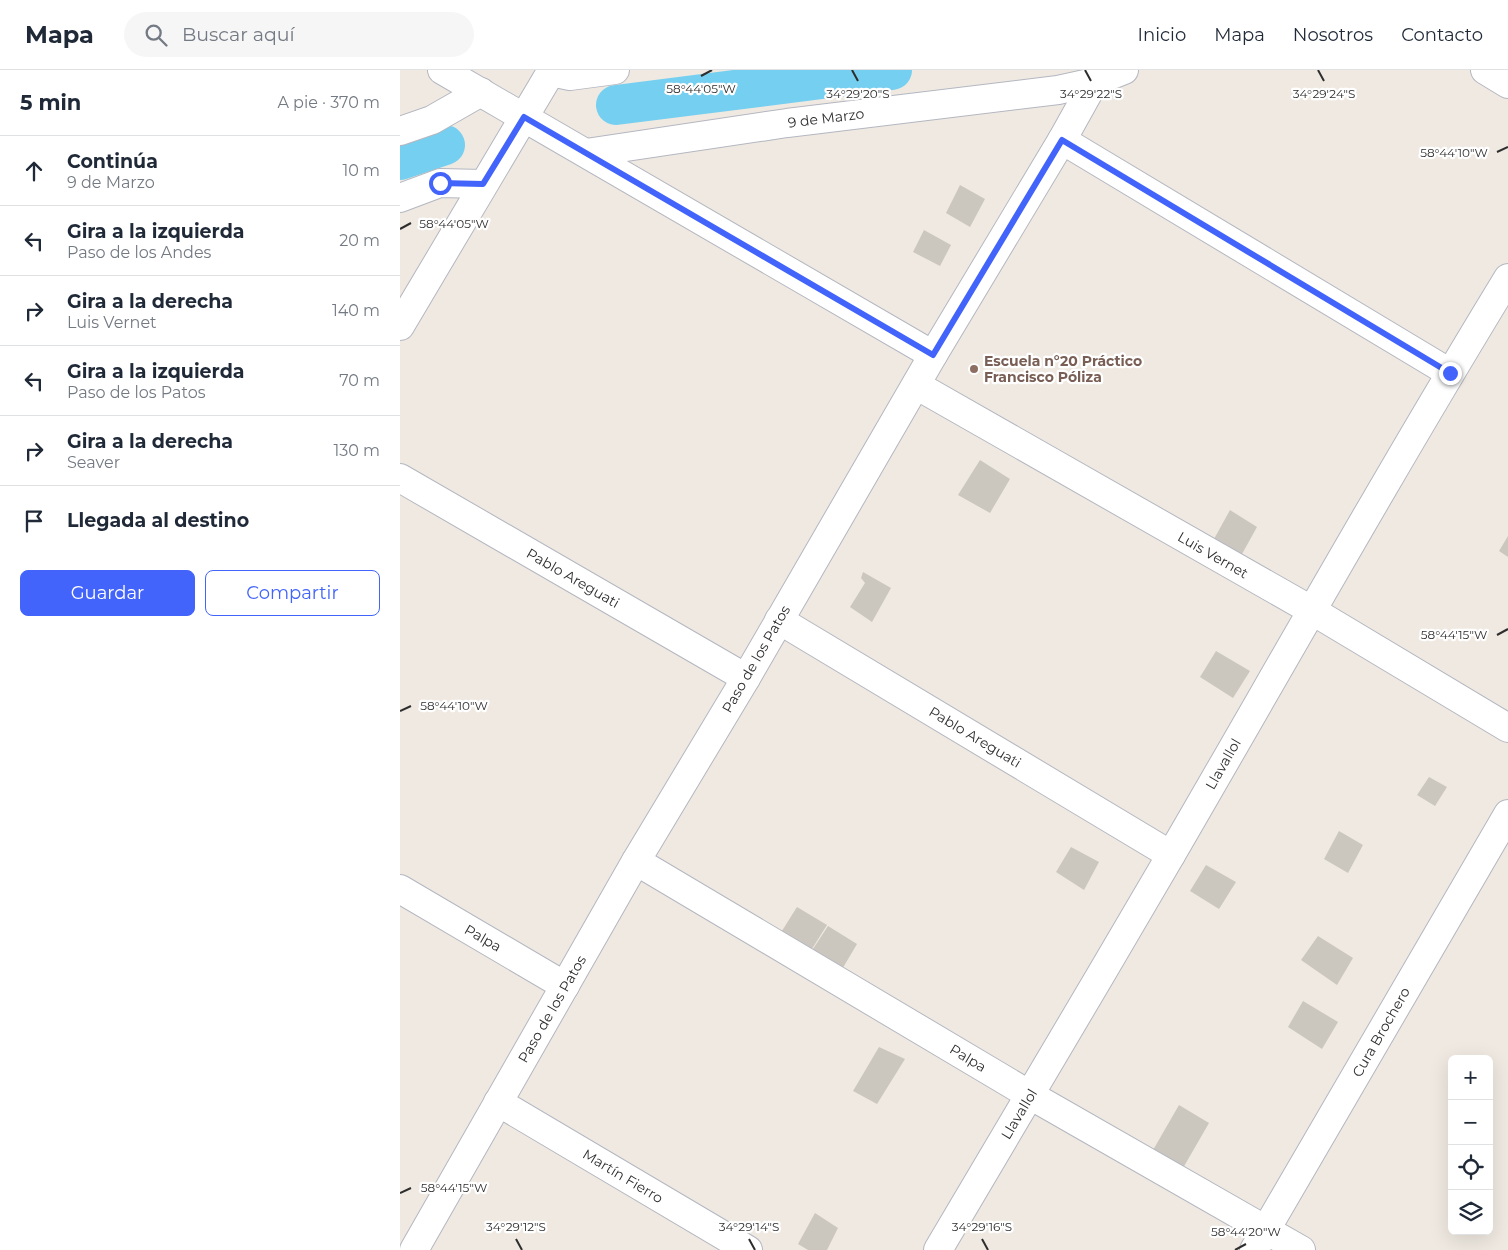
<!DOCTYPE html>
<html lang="es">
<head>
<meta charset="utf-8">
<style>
	body { margin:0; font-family:Montserrat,sans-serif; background:#f6f6f7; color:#1f2937 }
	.controls { position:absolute; right:15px; bottom:15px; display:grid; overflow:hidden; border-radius:8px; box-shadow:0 5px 20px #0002 }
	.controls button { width:45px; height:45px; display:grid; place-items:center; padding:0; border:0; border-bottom:1px solid #e0e1e3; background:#fff; color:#1f2937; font:25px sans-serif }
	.stop { position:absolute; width:15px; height:15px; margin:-11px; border:4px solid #4264fb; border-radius:50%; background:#fff }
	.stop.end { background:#4264fb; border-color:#fff; box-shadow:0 1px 5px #0008 }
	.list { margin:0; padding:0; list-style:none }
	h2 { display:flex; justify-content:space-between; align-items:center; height:65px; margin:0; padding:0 20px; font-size:21px }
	h2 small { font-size:16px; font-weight:400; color:#747a83 }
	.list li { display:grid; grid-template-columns:32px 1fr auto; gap:15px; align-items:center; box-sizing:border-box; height:70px; padding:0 20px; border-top:1px solid #e0e1e3 }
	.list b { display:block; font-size:19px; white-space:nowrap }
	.list p { margin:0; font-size:16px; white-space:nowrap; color:#747a83 }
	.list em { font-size:16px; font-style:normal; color:#747a83 }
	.actions { display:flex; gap:10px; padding:15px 20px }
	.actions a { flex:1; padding:11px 0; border:1px solid #4264fb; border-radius:8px; text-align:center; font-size:18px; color:#4264fb }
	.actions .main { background:#4264fb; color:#fff }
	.icon { flex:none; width:28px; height:28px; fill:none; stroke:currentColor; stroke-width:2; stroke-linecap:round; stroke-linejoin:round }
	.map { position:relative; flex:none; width:1108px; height:1180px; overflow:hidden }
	header { display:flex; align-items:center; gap:30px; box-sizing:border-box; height:70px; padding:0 25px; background:#fff; border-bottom:1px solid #e0e1e3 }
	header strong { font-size:24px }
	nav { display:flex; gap:28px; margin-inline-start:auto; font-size:18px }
	.search { width:350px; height:45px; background:#f6f6f7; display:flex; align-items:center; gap:12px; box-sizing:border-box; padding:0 18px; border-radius:28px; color:#747a83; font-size:19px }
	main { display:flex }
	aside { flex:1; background:#fff }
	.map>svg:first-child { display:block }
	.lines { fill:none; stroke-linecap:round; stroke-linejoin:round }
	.river { stroke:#75cff0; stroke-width:40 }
	.building { fill:#cbc7bf }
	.minor-casing { stroke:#b4b7c1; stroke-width:30 }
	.tertiary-casing { stroke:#b4b7c1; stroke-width:30 }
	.minor { stroke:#fff; stroke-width:28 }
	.tertiary { stroke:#fff; stroke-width:28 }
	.route { stroke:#4264fb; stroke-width:6 }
	.ticks { fill:none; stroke:#2e2e2e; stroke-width:2 }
	.education-dot { fill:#8d6e63; stroke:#fff; stroke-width:2 }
	.labels { text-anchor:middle; stroke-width:4.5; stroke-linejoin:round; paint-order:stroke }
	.street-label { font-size:14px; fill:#2e2e2e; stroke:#fff }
	.education-label { font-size:14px; font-weight:bold; fill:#785e54; stroke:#fff; text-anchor:start }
	.ticks-label { font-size:12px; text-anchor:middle; fill:#2e2e2e; stroke:#fff; stroke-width:4.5; stroke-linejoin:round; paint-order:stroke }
</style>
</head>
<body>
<header>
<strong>Mapa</strong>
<div class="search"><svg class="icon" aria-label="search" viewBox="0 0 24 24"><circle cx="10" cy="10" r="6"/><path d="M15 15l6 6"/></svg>Buscar aquí</div>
<nav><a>Inicio</a><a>Mapa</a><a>Nosotros</a><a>Contacto</a></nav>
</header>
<main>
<aside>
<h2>5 min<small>A pie · 370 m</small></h2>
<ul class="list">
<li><svg class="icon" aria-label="ahead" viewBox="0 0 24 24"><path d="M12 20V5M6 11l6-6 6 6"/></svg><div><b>Continúa</b><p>9 de Marzo</p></div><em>10 m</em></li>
<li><svg class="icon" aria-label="left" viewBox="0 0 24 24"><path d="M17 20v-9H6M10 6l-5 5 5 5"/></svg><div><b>Gira a la izquierda</b><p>Paso de los Andes</p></div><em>20 m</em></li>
<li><svg class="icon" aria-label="right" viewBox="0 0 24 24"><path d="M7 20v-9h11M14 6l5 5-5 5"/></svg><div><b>Gira a la derecha</b><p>Luis Vernet</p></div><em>140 m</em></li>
<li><svg class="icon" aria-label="left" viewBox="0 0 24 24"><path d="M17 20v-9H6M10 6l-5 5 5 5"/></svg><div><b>Gira a la izquierda</b><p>Paso de los Patos</p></div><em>70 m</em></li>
<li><svg class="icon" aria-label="right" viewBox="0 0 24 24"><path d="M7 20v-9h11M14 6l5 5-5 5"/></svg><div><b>Gira a la derecha</b><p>Seaver</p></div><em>130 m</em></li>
<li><svg class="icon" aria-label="arrive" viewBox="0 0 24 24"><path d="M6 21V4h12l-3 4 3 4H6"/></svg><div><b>Llegada al destino</b></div></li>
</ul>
<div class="actions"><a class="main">Guardar</a><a>Compartir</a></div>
</aside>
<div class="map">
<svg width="1108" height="1180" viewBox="0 0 1108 1180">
	<rect width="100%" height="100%" fill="#efe9e1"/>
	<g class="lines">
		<g class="river">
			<polyline points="216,35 492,0"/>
			<polyline points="0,90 45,75"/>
		</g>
	</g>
	<g class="building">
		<polygon points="560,115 585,129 570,157 546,143"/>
		<polygon points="524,160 551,175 540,196 513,182"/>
		<polygon points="580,390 610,409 590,443 558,425"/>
		<polygon points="830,440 857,457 842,484 814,469"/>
		<polygon points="1108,466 1108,487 1099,481"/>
		<polygon points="463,502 491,518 472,552 450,537 465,513 461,508"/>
		<polygon points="816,581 850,601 833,628 800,607"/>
		<polygon points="1029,707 1047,717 1035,736 1017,725"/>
		<polygon points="939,761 963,775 948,803 924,789"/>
		<polygon points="671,777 699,792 684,820 656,802"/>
		<polygon points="806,795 836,812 819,839 790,821"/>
		<polygon points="397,837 427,855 410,882 380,864"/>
		<polygon points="428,856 457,874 441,901 411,882"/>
		<polygon points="918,866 953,888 937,915 901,890"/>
		<polygon points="903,931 938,952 922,979 888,957"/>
		<polygon points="479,977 505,989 477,1034 453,1021"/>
		<polygon points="779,1035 809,1053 779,1105 749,1087"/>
		<polygon points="415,1143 438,1158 427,1180 408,1180 398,1174"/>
	</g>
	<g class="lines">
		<g class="minor-casing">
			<g id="minor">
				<polyline points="42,0 533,285"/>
				<polyline points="1085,0 1108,14"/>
				<polyline points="151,2 170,6 215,0"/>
				<polyline points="0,61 32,50 81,22"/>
				<polyline points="662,70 1050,303"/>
				<polyline points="186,83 387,53 658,20 694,12 724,0"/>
				<polyline points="0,128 40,113 83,114"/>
				<polyline points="0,256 152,0"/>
				<polyline points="516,315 911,540 1108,658"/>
				<polyline points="0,408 346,608"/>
				<polyline points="379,550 771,785"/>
				<polyline points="236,791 630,1025 901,1180"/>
				<polyline points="0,819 165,916"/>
				<polyline points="98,1032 348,1180"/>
				<polyline points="14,1180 236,791 346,608 533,285 662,70 701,0"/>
				<path d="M538 1180C616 1048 694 917 771 785 883 592 992 398 1108 208"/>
			</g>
		</g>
		<g class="tertiary-casing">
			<polyline id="tertiary" points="854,1180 1108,744"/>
		</g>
		<use href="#minor" class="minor"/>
		<use href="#tertiary" class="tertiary"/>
	</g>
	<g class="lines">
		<polyline class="route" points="40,113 83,114 124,47 533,285 662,70 1050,303"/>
	</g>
	<path class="ticks" d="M452 0 458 11M685 0 691 11M918 0 924 11M301 6 312 0M1097 82 1108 77M0 159 11 153M1097 565 1108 559M0 641 11 636M0 1123 11 1118M116 1169 122 1180M349 1169 355 1180M582 1169 588 1180M835 1180 846 1174"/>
	<circle class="education-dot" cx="574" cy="299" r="5"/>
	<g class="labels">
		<g class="street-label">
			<text transform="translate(426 48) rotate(-7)" y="5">9 de Marzo</text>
			<text transform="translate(813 485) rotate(30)" y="5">Luis Vernet</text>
			<text transform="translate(173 508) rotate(30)" y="5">Pablo Areguati</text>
			<text transform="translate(356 589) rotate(-60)" y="5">Paso de los Patos</text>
			<text transform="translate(575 667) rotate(31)" y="5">Pablo Areguati</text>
			<text transform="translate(823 694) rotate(-60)" y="5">Llavallol</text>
			<text transform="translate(83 868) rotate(30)" y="5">Palpa</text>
			<text transform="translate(152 939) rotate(-60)" y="5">Paso de los Patos</text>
			<text transform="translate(981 962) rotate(-60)" y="5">Cura Brochero</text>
			<text transform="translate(568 988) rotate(31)" y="5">Palpa</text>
			<text transform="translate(619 1044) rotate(-59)" y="5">Llavallol</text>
			<text transform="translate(223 1106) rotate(31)" y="5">Martín Fierro</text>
		</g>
		<g class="education-label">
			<text x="584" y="296">Escuela n°20 Práctico<tspan x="584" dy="16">Francisco Póliza</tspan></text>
		</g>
	</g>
	<g class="ticks-label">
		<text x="301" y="23">58°44'05"W</text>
		<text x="458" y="28">34°29'20"S</text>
		<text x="691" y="28">34°29'22"S</text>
		<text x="924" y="28">34°29'24"S</text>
		<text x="1054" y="87">58°44'10"W</text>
		<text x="54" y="158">58°44'05"W</text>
		<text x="1054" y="569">58°44'15"W</text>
		<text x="54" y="640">58°44'10"W</text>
		<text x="54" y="1122">58°44'15"W</text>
		<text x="116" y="1161">34°29'12"S</text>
		<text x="349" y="1161">34°29'14"S</text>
		<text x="582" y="1161">34°29'16"S</text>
		<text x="846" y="1166">58°44'20"W</text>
	</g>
</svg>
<div class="controls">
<button>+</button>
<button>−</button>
<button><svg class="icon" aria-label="locate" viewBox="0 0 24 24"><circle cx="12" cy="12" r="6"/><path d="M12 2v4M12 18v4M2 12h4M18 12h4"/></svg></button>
<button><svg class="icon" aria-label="layers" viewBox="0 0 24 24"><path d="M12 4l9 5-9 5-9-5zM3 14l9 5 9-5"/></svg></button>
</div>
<div class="stop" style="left:40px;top:113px"></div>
<div class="stop end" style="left:1050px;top:303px"></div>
</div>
</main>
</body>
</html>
